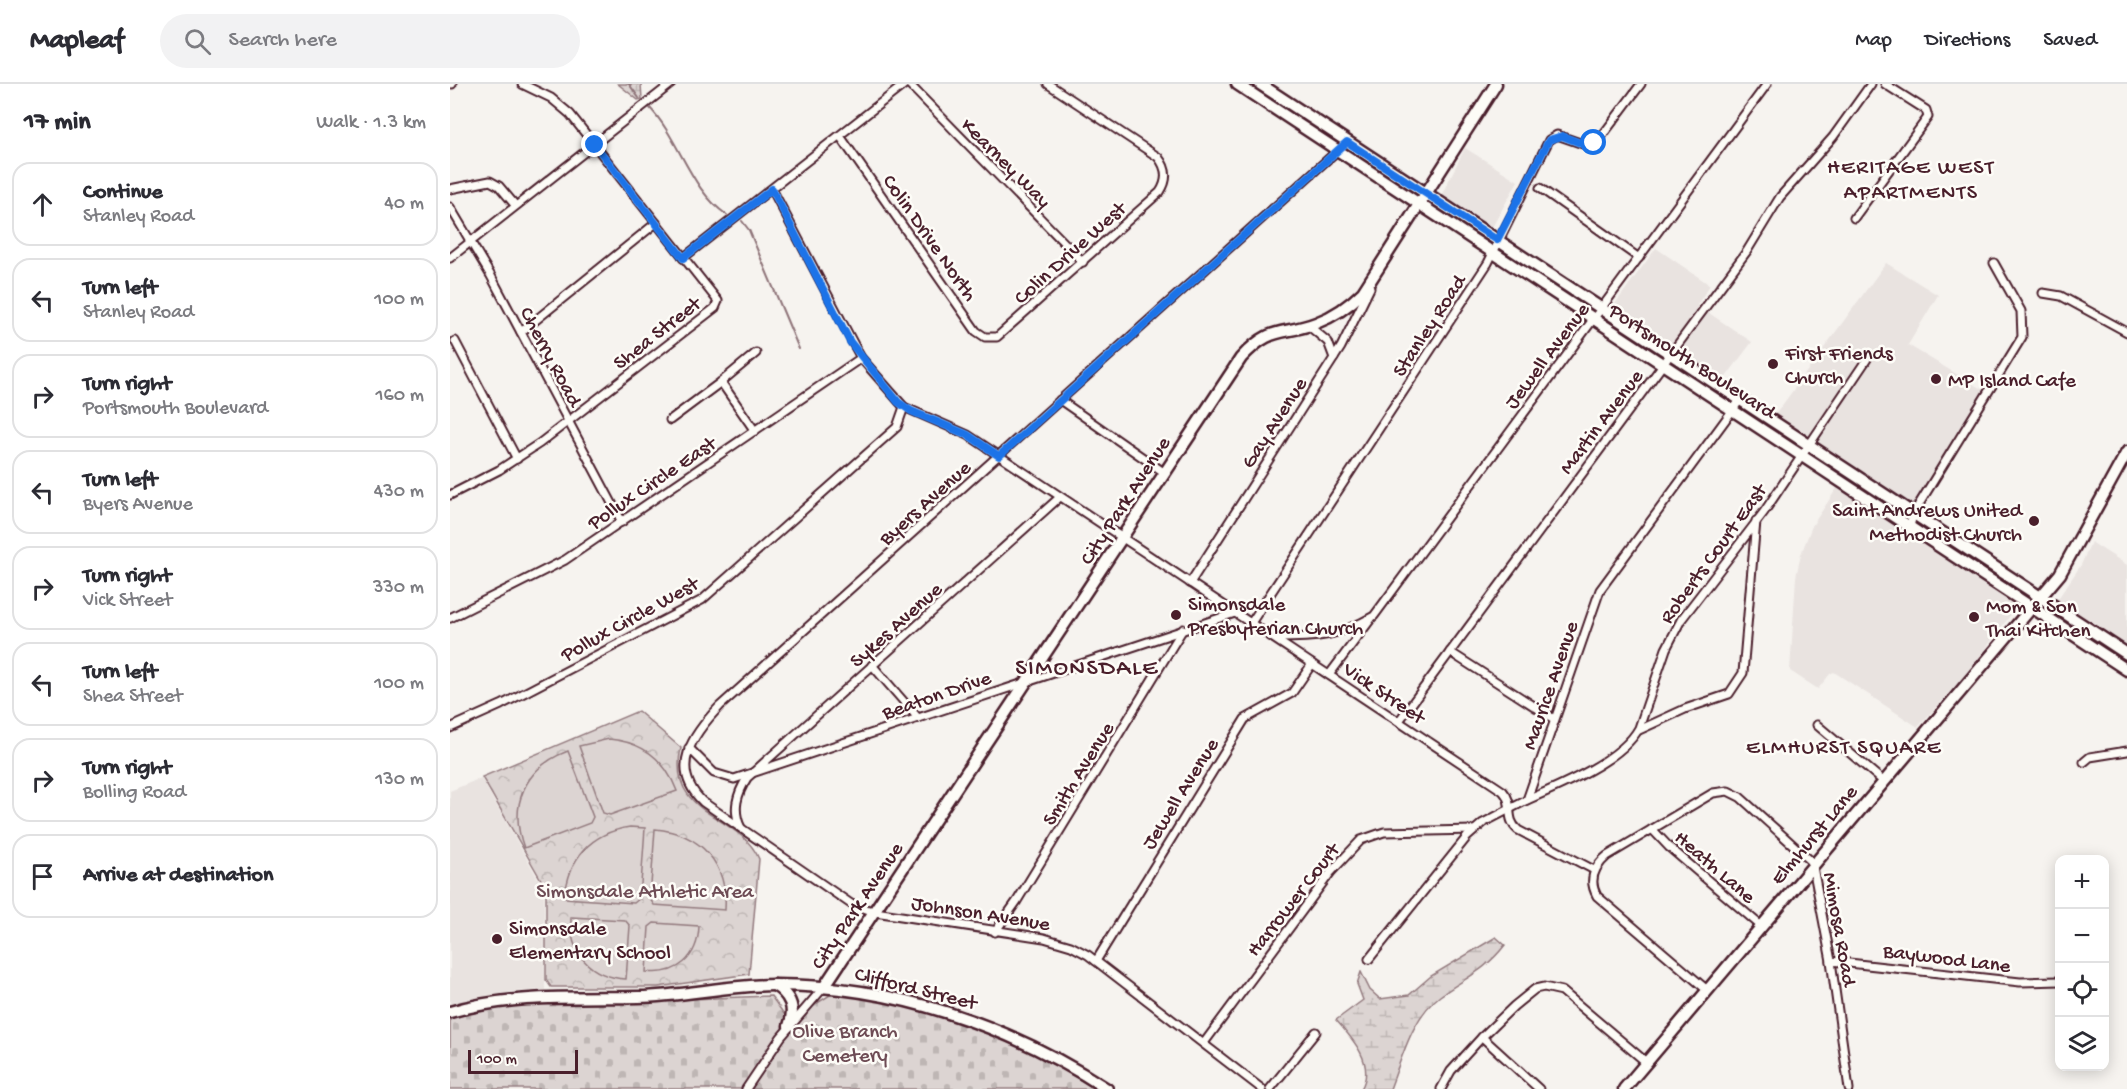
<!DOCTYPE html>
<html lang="en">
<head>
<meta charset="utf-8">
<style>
	body { margin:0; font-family:"Gochi Hand",sans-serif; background:#f2f2f3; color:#2b2b33 }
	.controls { position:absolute; right:18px; bottom:18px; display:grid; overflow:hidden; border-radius:12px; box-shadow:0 3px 15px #0003 }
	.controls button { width:54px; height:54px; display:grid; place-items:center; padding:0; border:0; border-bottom:2px solid #e1e1e2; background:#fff; color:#2b2b33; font:30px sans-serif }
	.scale { position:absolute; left:18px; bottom:15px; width:110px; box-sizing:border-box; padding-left:6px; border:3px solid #4a1f2b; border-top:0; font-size:16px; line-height:21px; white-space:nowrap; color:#4a1f2b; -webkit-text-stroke:4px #fdfcf7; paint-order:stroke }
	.stop { position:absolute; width:18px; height:18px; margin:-14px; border:4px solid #1a73e8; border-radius:50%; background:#fff }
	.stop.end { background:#1a73e8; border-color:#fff; box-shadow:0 2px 6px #0008 }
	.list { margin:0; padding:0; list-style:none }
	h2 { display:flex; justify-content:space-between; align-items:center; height:78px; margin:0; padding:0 24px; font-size:26px }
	h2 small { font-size:20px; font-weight:400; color:#7c7c81 }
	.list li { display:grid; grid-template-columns:39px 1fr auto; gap:18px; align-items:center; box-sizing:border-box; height:84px; margin:0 12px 12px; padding:0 12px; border:2px solid #e1e1e2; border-radius:18px }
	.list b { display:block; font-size:22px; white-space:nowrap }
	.list p { margin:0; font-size:20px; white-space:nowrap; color:#7c7c81 }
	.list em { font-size:20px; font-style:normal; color:#7c7c81 }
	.icon { flex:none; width:33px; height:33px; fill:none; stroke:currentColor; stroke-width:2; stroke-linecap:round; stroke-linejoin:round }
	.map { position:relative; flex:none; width:1677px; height:1005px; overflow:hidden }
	header { display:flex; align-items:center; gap:36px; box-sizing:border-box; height:84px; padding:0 30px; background:#fff; border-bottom:2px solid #e1e1e2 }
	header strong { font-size:28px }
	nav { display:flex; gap:33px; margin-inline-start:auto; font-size:21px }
	.search { width:420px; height:54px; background:#f2f2f3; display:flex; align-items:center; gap:15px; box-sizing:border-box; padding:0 21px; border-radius:33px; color:#7c7c81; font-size:22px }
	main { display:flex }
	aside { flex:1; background:#fff }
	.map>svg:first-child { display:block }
	.built { fill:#e9e3e0 }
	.forest { fill:url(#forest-crowns); stroke:#937a7e; stroke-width:1.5 }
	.wetland { fill:url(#wetland-marsh); stroke:#937a7e; stroke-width:1.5 }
	.cemetery { fill:url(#cemetery-stones); stroke:#937a7e; stroke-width:1.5 }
	.pitch { fill:#dcd4d2; stroke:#937a7e; stroke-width:1.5 }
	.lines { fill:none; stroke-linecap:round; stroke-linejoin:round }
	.stream { stroke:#8e7378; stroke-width:2 }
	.street-casing { stroke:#4a1f2b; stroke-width:11 }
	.secondary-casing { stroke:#4a1f2b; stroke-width:15 }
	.primary-casing { stroke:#4a1f2b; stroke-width:15 }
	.street { stroke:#fdfcf7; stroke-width:7 }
	.secondary { stroke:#fdfcf7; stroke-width:10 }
	.primary { stroke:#fdfcf7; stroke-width:10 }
	.route { stroke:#1a73e8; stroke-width:8 }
	.poi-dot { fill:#4a1f2b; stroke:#fdfcf7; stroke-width:2 }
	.labels { text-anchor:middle; stroke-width:5; stroke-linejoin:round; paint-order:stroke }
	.street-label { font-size:21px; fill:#4a1f2b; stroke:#fdfcf7 }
	.poi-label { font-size:21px; fill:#4a1f2b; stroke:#fdfcf7; text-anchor:start }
	.park-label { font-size:21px; fill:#6e4c55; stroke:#fdfcf7 }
	.neighbourhood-label { font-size:22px; letter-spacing:1.5px; fill:#4a1f2b; stroke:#fdfcf7 }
	.quarter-label { font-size:24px; letter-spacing:1.5px; fill:#4a1f2b; stroke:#fdfcf7 }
</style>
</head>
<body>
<header>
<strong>Mapleaf</strong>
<div class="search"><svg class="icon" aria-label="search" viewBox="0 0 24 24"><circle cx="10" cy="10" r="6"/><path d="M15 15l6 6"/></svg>Search here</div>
<nav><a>Map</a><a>Directions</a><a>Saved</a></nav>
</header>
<main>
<aside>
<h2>17 min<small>Walk · 1.3 km</small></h2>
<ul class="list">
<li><svg class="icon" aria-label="ahead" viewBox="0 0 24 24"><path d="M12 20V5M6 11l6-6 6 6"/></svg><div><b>Continue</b><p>Stanley Road</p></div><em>40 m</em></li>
<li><svg class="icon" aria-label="left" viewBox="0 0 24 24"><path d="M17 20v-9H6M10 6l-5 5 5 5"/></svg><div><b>Turn left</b><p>Stanley Road</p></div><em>100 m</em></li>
<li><svg class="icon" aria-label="right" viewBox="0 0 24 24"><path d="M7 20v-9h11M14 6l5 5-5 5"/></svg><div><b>Turn right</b><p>Portsmouth Boulevard</p></div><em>160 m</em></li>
<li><svg class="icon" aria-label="left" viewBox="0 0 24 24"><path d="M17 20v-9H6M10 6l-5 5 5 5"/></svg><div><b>Turn left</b><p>Byers Avenue</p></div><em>430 m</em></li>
<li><svg class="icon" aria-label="right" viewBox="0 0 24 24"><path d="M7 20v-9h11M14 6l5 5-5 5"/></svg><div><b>Turn right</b><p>Vick Street</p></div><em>330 m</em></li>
<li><svg class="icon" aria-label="left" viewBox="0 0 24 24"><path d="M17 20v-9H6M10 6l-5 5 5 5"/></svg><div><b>Turn left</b><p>Shea Street</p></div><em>100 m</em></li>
<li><svg class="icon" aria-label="right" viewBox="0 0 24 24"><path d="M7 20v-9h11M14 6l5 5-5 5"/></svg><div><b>Turn right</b><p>Bolling Road</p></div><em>130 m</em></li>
<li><svg class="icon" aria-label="arrive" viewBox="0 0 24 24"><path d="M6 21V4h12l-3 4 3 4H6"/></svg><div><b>Arrive at destination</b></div></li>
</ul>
</aside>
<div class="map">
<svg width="1677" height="1005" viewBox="0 0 1677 1005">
	<defs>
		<pattern id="forest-crowns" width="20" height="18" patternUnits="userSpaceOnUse" patternTransform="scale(1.5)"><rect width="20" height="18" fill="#dcd4d2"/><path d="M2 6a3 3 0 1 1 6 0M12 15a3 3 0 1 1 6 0" fill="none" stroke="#beb6b4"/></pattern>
		<pattern id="wetland-marsh" width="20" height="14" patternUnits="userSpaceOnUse" patternTransform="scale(1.5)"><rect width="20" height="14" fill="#dcd4d2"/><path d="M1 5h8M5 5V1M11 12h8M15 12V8" fill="none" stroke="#beb6b4"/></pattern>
		<pattern id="cemetery-stones" width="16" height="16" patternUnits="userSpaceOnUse" patternTransform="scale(1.5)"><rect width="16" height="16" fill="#dcd4d2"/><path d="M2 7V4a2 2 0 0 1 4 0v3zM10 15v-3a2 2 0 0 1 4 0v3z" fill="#beb6b4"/></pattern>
	</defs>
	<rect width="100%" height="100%" fill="#f6f3ef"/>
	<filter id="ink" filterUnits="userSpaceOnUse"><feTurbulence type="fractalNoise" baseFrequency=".0167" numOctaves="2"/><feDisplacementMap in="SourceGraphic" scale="12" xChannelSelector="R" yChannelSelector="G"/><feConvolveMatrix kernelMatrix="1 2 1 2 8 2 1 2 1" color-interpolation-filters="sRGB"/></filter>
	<g filter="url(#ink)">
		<g class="built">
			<polygon points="1015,64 1068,97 1041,145 991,112"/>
			<polygon points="1206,164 1260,201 1247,221 1302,258 1273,297 1164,225 1165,220"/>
			<polygon points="1436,179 1488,211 1458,261 1533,306 1463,421 1325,331"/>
			<polygon points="1387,404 1564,521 1562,529 1522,583 1468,643 1384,588 1380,590 1368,605 1340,587 1346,493 1351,470 1362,442"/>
			<polygon points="1641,458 1677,481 1677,562 1607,516 1631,481"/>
			<polygon points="31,694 94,805 95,906 63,908 0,920 0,707"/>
		</g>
		<path class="forest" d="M188 627 231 664C216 734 289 728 309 775L299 890 208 903H101L96 896V809L94 801 32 693Z"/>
		<g class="wetland">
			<polygon points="168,0 191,0 192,15 188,16"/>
			<path d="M1046 853 1055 861C1034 888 1016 893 990 912 962 933 952 974 940 1005H911C926 980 902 954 886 936L913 916 907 900 911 888 920 906 930 915 959 911 981 892Z"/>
		</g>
		<path class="cemetery" d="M383 909C476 920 567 955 645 1005H0V933L42 922 321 912 342 941 350 930Z"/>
		<g class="pitch">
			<path d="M159 655C193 658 215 675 227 707L160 731 153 729 129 662Z"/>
			<path d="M118 667 143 733 140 739 74 764C58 721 75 683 118 667Z"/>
			<path d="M180 743 195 744 190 814 184 819 115 814C118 774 141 749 180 743Z"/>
			<path d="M205 745C251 749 278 780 275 826L204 821 200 815Z"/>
			<path d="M121 833 175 836 180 842 176 895C140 893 119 869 121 833Z"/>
			<path d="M204 839 249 842C248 874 227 892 196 888L199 843Z"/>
		</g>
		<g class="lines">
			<g class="stream">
				<polyline points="179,0 189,14"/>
				<path d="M200 24C230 56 240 106 277 131"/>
				<polyline points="292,137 299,146 349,265"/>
			</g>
			<g class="street-casing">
				<g id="street">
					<polyline points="0,0 2,0"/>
					<polyline points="459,0 633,178"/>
					<path d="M390 52 526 247 535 253H547L710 108C718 96 717 84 708 73L598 0"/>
					<polyline points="1090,104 1189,174"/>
					<polyline points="0,105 40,97 49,102 65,121"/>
					<path d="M322 105 411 274 454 323 518 351 1053 707C1065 720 1054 734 1068 746L1144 786"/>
					<polyline points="0,123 41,192 172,438"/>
					<polyline points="1404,134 1478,33 1476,26 1435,0"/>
					<polyline points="0,174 221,0"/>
					<polyline points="233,174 455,0"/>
					<polyline points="1593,209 1611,212 1677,248"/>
					<polyline points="859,242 878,258 884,274"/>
					<polyline points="71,248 206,139"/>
					<polyline points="5,257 67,375"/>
					<polyline points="271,298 306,269"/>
					<polyline points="610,316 715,389"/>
					<polyline points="220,336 271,298 305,347"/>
					<polyline points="0,411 49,386 90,359 265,224 268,217 120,30 101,14 72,0"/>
					<polyline points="1460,443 1463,430 1572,253 1571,227 1544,179"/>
					<polyline points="740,499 891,263 920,204"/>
					<polyline points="0,534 115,476 411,274"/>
					<polyline points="801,539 1038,179 1099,56 1107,51 1133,60 1149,56 1191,0"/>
					<path d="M825 554C865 554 888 553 924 532L1317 0"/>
					<polyline points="1000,568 1104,635"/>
					<polyline points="422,581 468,634"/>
					<polyline points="879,591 921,535"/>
					<polyline points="949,637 1297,167 1330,113 1383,53 1421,0"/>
					<polyline points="1367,641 1433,697"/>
					<polyline points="0,644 51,621 252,516 447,343 454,323"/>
					<polyline points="1189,646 1235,625 1279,610 1293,589 1306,437"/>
					<polyline points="239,664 264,689 284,695 785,529"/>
					<polyline points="1634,678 1640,673 1677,667"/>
					<path d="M1077 716C1110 702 1172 676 1189 644L1216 565 1231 536 1314 428 1417 275"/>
					<path d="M291 744C282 726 287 710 297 694L610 413"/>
					<polyline points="1202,745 1219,763 1311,842"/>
					<polyline points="545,848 567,817 733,545"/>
					<polyline points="919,875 1017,753 1033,739 1077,716 1150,506 1290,316"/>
					<polyline points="646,877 795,635 842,609 862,580"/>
					<polyline points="1381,877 1570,898 1610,897"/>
					<path d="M1257 906 1147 812C1138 796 1144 783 1157 772L1263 709 1278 707 1290 713 1362 778 1381 877 1399 1005"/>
					<polyline points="1032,953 1089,1005"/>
					<polyline points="754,959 881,788 911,756 934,748 1024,746"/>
					<polyline points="296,1005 331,953 374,903"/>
					<path d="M812 1005 638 871 621 862 594 854 425 828 401 820 253 718C218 684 243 650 270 622L897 58"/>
					<polyline points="820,1005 866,948"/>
					<polyline points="991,1005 1001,987 1032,953 1064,922 1085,905 1094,903 1112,907 1196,978"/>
				</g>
			</g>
			<g class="secondary-casing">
				<g id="secondary">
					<path d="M324 901C340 911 346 924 339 942"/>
					<path d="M374 903 791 274C821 241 831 252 866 239 885 232 899 222 913 208L1046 0"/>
					<path d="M0 928C62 910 125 914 189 913 234 912 279 901 325 901 443 901 559 941 657 1005"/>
					<polyline points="1174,1005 1610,490 1677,368"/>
				</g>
			</g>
			<g class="primary-casing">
				<g id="primary">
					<polyline points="787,0 1677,586"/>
					<polyline points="810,0 1677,570"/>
				</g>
			</g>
			<use href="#street" class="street"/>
			<use href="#secondary" class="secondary"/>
			<use href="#primary" class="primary"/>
		</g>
	</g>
	<g class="lines" filter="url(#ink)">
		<polyline class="route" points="145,61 233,174 322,105 400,258 448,318 461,327 518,351 549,372 897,58 1047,156 1099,56 1112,52 1133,60 1144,59"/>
	</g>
	<g class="poi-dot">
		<circle cx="1323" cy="280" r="6"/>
		<circle cx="1486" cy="295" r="6"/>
		<circle cx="1584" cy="437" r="6"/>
		<circle cx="726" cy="531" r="6"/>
		<circle cx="1524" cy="533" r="6"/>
		<circle cx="47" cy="855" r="6"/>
	</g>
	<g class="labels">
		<g class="street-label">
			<text transform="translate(557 78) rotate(45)" y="7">Kearney Way</text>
			<text transform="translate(481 153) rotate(55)" y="7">Colin Drive North</text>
			<text transform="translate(619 168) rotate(-42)" y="7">Colin Drive West</text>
			<text transform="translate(978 241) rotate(-57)" y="7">Stanley Road</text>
			<text transform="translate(206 248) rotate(-38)" y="7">Shea Street</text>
			<text transform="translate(1096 271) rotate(-53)" y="7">Jewell Avenue</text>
			<text transform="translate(102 272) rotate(62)" y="7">Cherry Road</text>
			<text transform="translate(1243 276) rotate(33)" y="7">Portsmouth Boulevard</text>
			<text transform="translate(1150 337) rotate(-53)" y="7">Martin Avenue</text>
			<text transform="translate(823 338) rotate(-57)" y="7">Gay Avenue</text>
			<text transform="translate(201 398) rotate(-34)" y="7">Pollux Circle East</text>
			<text transform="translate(674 416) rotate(-57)" y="7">City Park Avenue</text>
			<text transform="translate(474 418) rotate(-42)" y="7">Byers Avenue</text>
			<text transform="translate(1262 469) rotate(-54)" y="7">Roberts Court East</text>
			<text transform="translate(179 534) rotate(-29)" y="7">Pollux Circle West</text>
			<text transform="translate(445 540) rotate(-42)" y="7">Sykes Avenue</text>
			<text transform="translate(1099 601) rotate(-71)" y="7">Maurice Avenue</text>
			<text transform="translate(935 608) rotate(34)" y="7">Vick Street</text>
			<text transform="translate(486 610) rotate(-19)" y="7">Beaton Drive</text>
			<text transform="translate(627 689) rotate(-58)" y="7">Smith Avenue</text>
			<text transform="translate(729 709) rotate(-58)" y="7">Jewell Avenue</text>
			<text transform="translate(1363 750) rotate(-50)" y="7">Elmhurst Lane</text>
			<text transform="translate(1266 782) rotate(41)" y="7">Heath Lane</text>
			<text transform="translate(842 815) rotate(-52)" y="7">Harrower Court</text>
			<text transform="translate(406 821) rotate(-56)" y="7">City Park Avenue</text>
			<text transform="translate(531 828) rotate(9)" y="7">Johnson Avenue</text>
			<text transform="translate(1391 845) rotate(80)" y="7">Mimosa Road</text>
			<text transform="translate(1497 873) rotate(7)" y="7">Baywood Lane</text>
			<text transform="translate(466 903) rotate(14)" y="7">Clifford Street</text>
		</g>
		<g class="poi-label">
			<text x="1335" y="275">First Friends<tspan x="1335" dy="24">Church</tspan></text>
			<text x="1498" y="302">MP Island Cafe</text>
			<text x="1572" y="432" text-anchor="end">Saint Andrews United<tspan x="1572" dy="24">Methodist Church</tspan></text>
			<text x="738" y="526">Simonsdale<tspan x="738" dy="24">Presbyterian Church</tspan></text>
			<text x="1536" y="528">Mom &amp; Son<tspan x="1536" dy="24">Thai Kitchen</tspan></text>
			<text x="59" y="850">Simonsdale<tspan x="59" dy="24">Elementary School</tspan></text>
		</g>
		<g class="park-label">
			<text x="195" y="813">Simonsdale Athletic Area</text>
			<text x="395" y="953">Olive Branch<tspan x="395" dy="24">Cemetery</tspan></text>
		</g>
		<g class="neighbourhood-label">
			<text x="1461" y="89">HERITAGE WEST<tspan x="1461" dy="25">APARTMENTS</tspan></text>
			<text x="1394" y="669">ELMHURST SQUARE</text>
		</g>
		<g class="quarter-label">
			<text x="637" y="590">SIMONSDALE</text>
		</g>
	</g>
</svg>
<div class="controls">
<button>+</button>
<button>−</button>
<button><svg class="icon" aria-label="locate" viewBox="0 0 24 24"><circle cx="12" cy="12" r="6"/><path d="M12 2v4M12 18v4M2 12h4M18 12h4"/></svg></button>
<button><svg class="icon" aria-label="layers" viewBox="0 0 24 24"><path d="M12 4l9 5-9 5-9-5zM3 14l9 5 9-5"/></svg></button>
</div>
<div class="scale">100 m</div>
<div class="stop" style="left:1144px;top:59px"></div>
<div class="stop end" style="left:145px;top:61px"></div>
</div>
</main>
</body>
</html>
